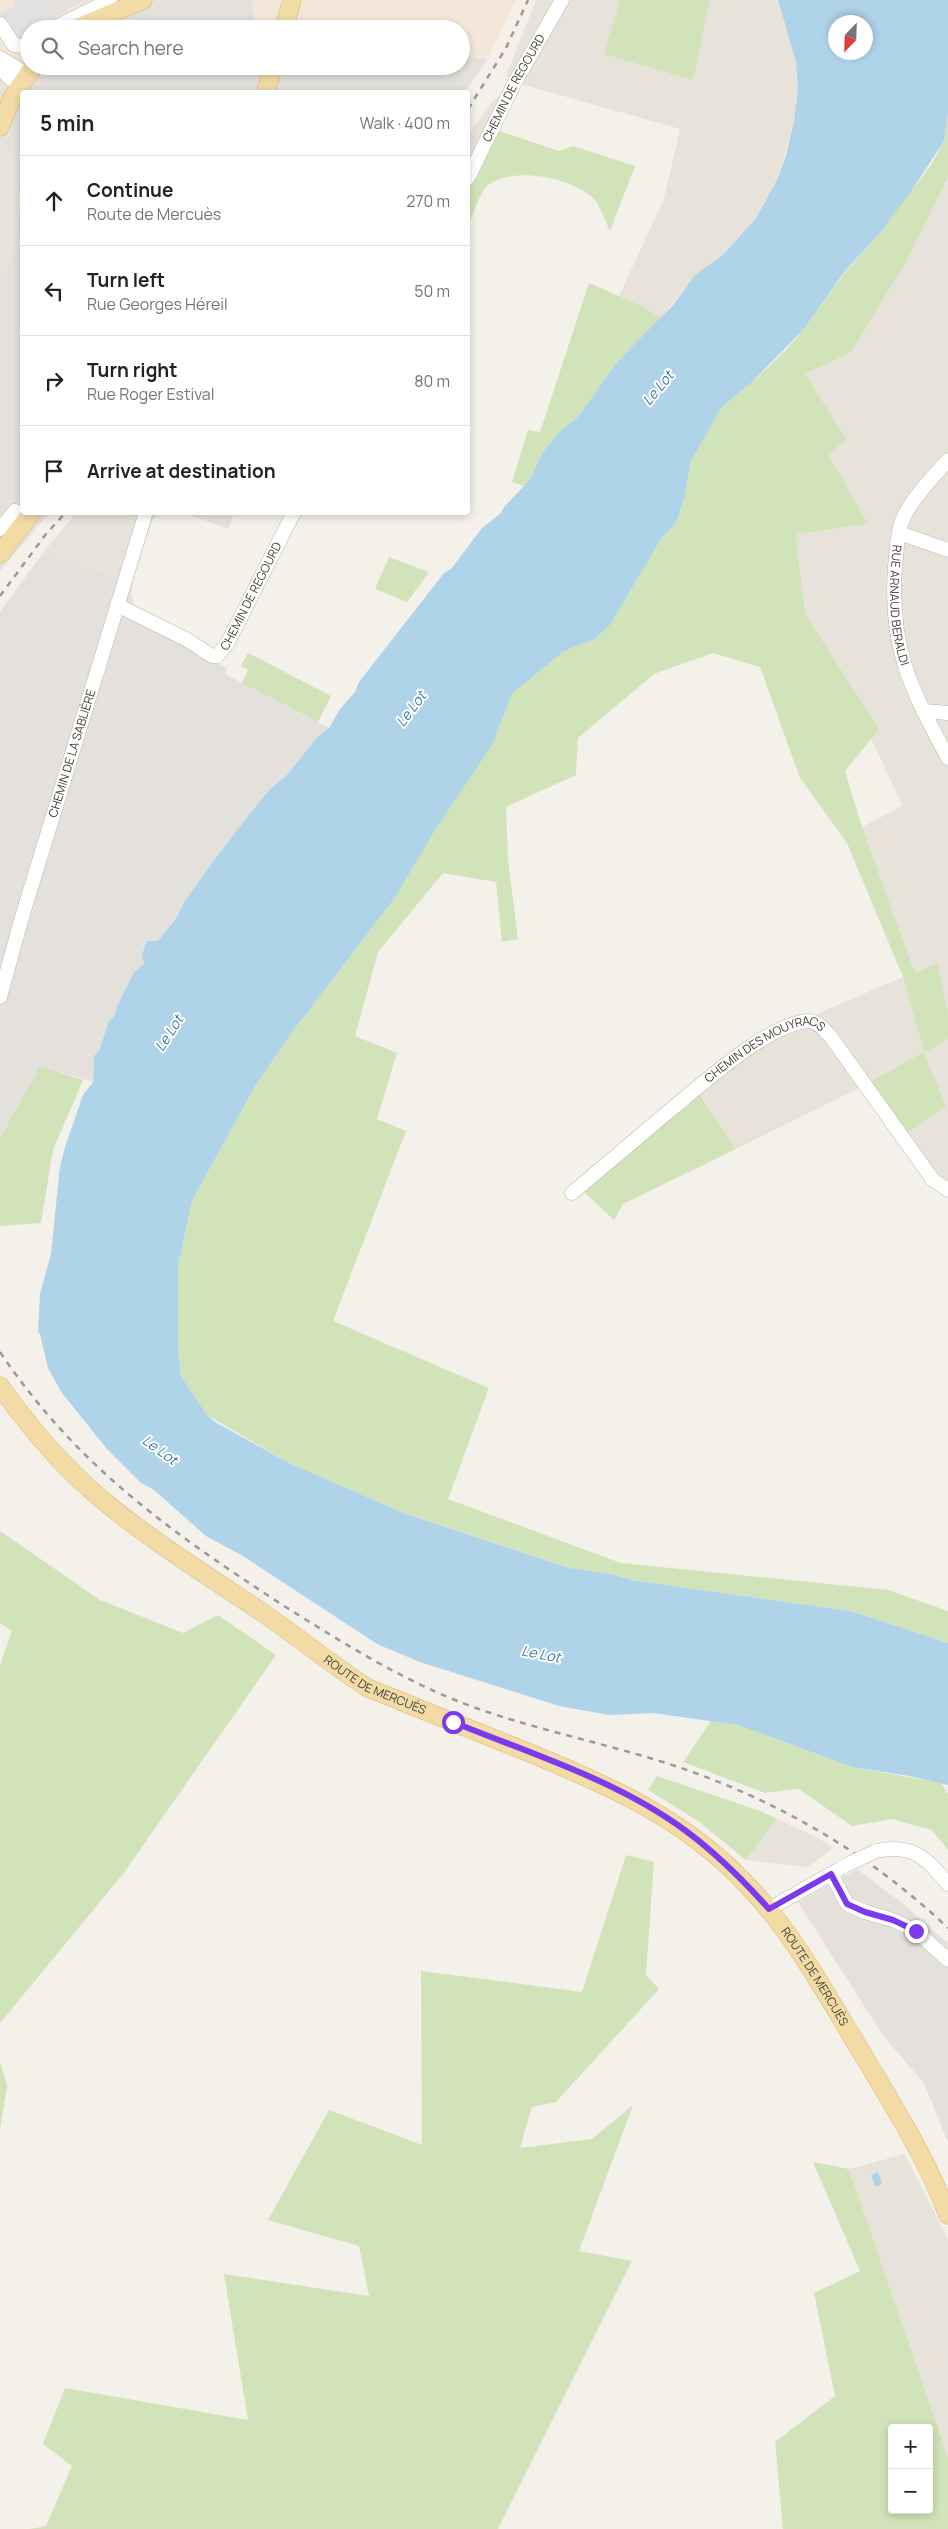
<!DOCTYPE html>
<html lang="en">
<head>
<meta charset="utf-8">
<style>
	body { margin:0; font-family:Manrope,sans-serif; background:#f6f6f6; color:#222 }
	.controls { position:absolute; right:15px; bottom:15px; display:grid; overflow:hidden; border-radius:5px; box-shadow:0 2px 8px #0003 }
	.controls button { width:45px; height:45px; display:grid; place-items:center; padding:0; border:0; border-bottom:1px solid #e0e0e0; background:#fff; color:#222; font:25px sans-serif }
	.compass { position:absolute; left:828px; top:15px; width:45px; height:45px; border-radius:50%; background:#fff; box-shadow:0 2px 8px #0003; rotate:203deg }
	.stop { position:absolute; width:15px; height:15px; margin:-11px; border:4px solid #7c3aed; border-radius:50%; background:#fff }
	.stop.end { background:#7c3aed; border-color:#fff; box-shadow:0 1px 5px #0008 }
	.list { margin:0; padding:0; list-style:none }
	h2 { display:flex; justify-content:space-between; align-items:center; height:65px; margin:0; padding:0 20px; font-size:21px }
	h2 small { font-size:16px; font-weight:400; color:#767676 }
	.list li { display:grid; grid-template-columns:32px 1fr auto; gap:15px; align-items:center; box-sizing:border-box; height:90px; padding:0 20px; border-top:1px solid #e0e0e0 }
	.list b { display:block; font-size:19px; white-space:nowrap }
	.list p { margin:0; font-size:16px; white-space:nowrap; color:#767676 }
	.list em { font-size:16px; font-style:normal; color:#767676 }
	.icon { flex:none; width:28px; height:28px; fill:none; stroke:currentColor; stroke-width:2; stroke-linecap:round; stroke-linejoin:round }
	.map { position:relative; flex:none; width:948px; height:2529px; overflow:hidden }
	.search { position:absolute; background:#fff; box-shadow:0 2px 8px #0003; left:20px; top:20px; width:450px; height:55px; display:flex; align-items:center; gap:12px; box-sizing:border-box; padding:0 18px; border-radius:28px; color:#767676; font-size:19px }
	.panel { position:absolute; background:#fff; box-shadow:0 2px 8px #0003; left:20px; top:90px; width:450px; height:425px; border-radius:5px }
	.map>svg:first-child { display:block }
	.residential { fill:#e7e3da }
	.commercial { fill:#f3e7d9 }
	.industrial { fill:#e4e0dc }
	.green { fill:#d1e3b9; fill-rule:evenodd }
	.parking { fill:#e3e1df }
	.water { fill:#afd3e9; fill-rule:evenodd }
	.lines { fill:none; stroke-linecap:round; stroke-linejoin:round }
	.minor-casing { stroke:#beb8af; stroke-width:15 }
	.major-casing { stroke:#d7b776; stroke-width:19 }
	.minor { stroke:#fff; stroke-width:14 }
	.major { stroke:#f3dba5; stroke-width:18 }
	.rail { stroke:#999; stroke-width:2.5; stroke-dasharray:6 6; stroke-linecap:butt }
	.minor-bridge-casing { stroke:#beb8af; stroke-width:15; stroke-linecap:butt }
	.minor-bridge { stroke:#fff; stroke-width:14 }
	.route { stroke:#7c3aed; stroke-width:6 }
	.labels { text-anchor:middle; stroke-width:4; stroke-linejoin:round; paint-order:stroke }
	.street-label { font-size:12px; fill:#47423a; stroke:#fff }
	.water-label { font-size:14px; font-style:italic; fill:#3c79a0; stroke:#fff }
</style>
</head>
<body>
<div class="map">
<svg width="948" height="2529" viewBox="0 0 948 2529">
	<rect width="100%" height="100%" fill="#f4f1eb"/>
	<g class="residential">
		<polygon points="536,0 778,0 796,62 798,88 794,121 778,178 756,218 724,254 684,289 661,318 642,306 619,296 664,199 680,129 521,84 468,189 468,135 491,103 508,87 512,78 506,76"/>
		<polygon points="0,57 22,70 6,146 16,161 16,181 21,198 13,255 0,287"/>
		<polygon points="948,175 948,1011 937,964 915,973 862,827 903,806 865,726 805,614 796,534 867,524 828,454 846,440 805,374"/>
		<polygon points="76,513 159,513 152,521 133,581 42,554"/>
		<polygon points="184,513 234,513 229,529"/>
		<polygon points="903,977 924,1052 948,1039 948,1184 936,1177 867,1084 736,1149 698,1093 752,1051 814,1015"/>
		<polygon points="777,1819 818,1838 833,1848 808,1867 746,1860"/>
		<polygon points="905,2154 948,2239 948,2457 849,2169"/>
	</g>
	<g class="commercial">
		<polygon points="0,0 104,0 71,29 29,29 29,65 22,70 0,57"/>
		<polygon points="252,0 516,0 487,60 461,55 461,29 335,29 299,21 291,29 256,29"/>
	</g>
	<g class="industrial">
		<polygon points="151,0 252,0 256,29 71,29"/>
		<polygon points="299,21 335,29 291,29"/>
		<polygon points="461,55 487,60 465,92 22,92 22,512 49,513 0,571 0,287 13,255 21,198 16,181 16,161 6,146 22,70 29,66 461,66"/>
		<polygon points="42,554 133,581 131,595 134,605 130,616 227,668 225,674 329,728 319,735 286,776 271,788 251,812 212,863 184,902 177,917 158,941 147,941 142,954 144,964 134,972 117,1006 115,1015 106,1028 93,1069 93,1082 40,1066 0,1138 0,612"/>
		<polygon points="857,1869 902,1903 948,1943 948,2142 924,2083 884,2037 798,1902"/>
	</g>
	<g class="green">
		<polygon points="620,0 710,0 693,80 604,54"/>
		<polygon points="948,113 948,177 906,262 851,352 805,374 847,440 828,454 868,524 796,534 805,614 879,729 845,771 862,827 915,973 937,963 948,1011 948,1039 924,1053 946,1106 905,1134 867,1084 924,1052 903,977 847,843 800,778 760,667 713,653 654,674 578,738 576,775 506,807 508,859 518,939 502,942 496,882 443,873 378,952 355,1036 397,1053 377,1119 406,1131 333,1321 489,1388 448,1499 621,1563 888,1590 948,1611 948,1643 851,1611 631,1580 612,1574 569,1568 406,1514 291,1464 207,1415 181,1376 178,1348 177,1294 178,1266 192,1201 255,1086 293,1031 394,899 512,694 564,651 595,639 610,625 664,534 669,531 676,523 684,499 691,461 722,407 751,383 786,350 804,329 846,271 879,234 931,165 944,141"/>
		<path d="M497 130 559 151 573 146 635 166 610 231C605 221 600 204 592 197 568 177 515 166 488 185 481 190 472 217 468 226V188Z"/>
		<polygon points="589,283 642,306 661,318 619,360 576,419 562,429 542,453 531,477 524,486 512,482 528,430 540,432"/>
		<polygon points="389,557 429,572 407,602 375,589"/>
		<polygon points="248,653 331,696 318,722 242,683 248,670 241,666"/>
		<polygon points="40,1066 83,1080 53,1150 41,1223 0,1226 0,1138"/>
		<polygon points="698,1093 736,1149 623,1204 614,1220 583,1191"/>
		<polygon points="0,1531 100,1600 183,1633 218,1615 276,1655 123,1874 0,2023 0,1665 12,1631 0,1623"/>
		<polygon points="711,1721 738,1725 852,1767 941,1783 948,1794 948,1850 932,1830 892,1819 852,1826 799,1789 765,1793 683,1762"/>
		<polygon points="657,1776 763,1812 777,1819 746,1860 698,1821 648,1790"/>
		<polygon points="626,1855 654,1862 646,1975 659,1989 556,2102 532,2107 520,2148 592,2139 633,2105 579,2251 632,2261 498,2529 30,2529 46,2526 72,2466 43,2444 65,2388 248,2420 224,2274 369,2296 359,2246 268,2220 329,2110 422,2145 421,1971 582,1992"/>
		<polygon points="0,2062 7,2085 0,2130"/>
		<path d="M813 2162 849 2169 948 2457V2529H783L775 2442 835 2396 814 2293 860 2271ZM892 2428H929V2510H892Z"/>
	</g>
	<polygon class="parking" points="15,0 84,0 35,29 29,29 29,33 17,41 0,17 0,13 13,7"/>
	<g class="water">
		<path d="M778 0H948V113L944 141 910 193 879 234 845 271 804 329 751 383 722 407 691 461 684 499 676 523 669 531 664 534 610 625 595 639 564 651 512 694 492 745 435 830 394 899 293 1031 255 1086 192 1201 178 1266V1348L181 1376 207 1415 215 1422 291 1464 406 1514 569 1568 612 1574 631 1580 851 1611 948 1643V1785L909 1776 852 1767 738 1725 653 1713 609 1715 559 1706 420 1662 377 1644 243 1556 206 1536 154 1490 141 1483 107 1449 62 1393 48 1368 40 1334 38 1332 40 1293 51 1254 60 1166 65 1147 83 1095 93 1082 94 1056 99 1051 108 1023 115 1015 117 1006 134 972 144 964 142 954 147 941H158L177 917 184 902 212 863 251 812 271 788 286 776 319 735 329 728 340 709 355 692 359 682 444 573 451 569 482 528 501 513 504 507 524 486 531 477 542 453 562 429 576 419 619 360 673 305 695 275 724 254 756 218 778 178 786 155 794 121 798 88 796 62ZM836 22H866V52H836Z"/>
		<polygon points="878,2172 882,2183 879,2186 875,2186 871,2175"/>
	</g>
	<g class="lines">
		<g class="minor-casing">
			<g id="minor">
				<polyline points="0,24 14,45 22,46 29,44"/>
				<polyline points="52,29 110,0"/>
				<polyline points="0,58 19,69 21,82 11,79 0,69"/>
				<path id="s1" d="M468 178 515 82 562 0"/>
				<path id="s2" d="M948 460C933 477 916 494 905 514 897 530 897 549 895 567 889 648 911 689 948 758"/>
				<polyline points="0,529 15,511 29,517"/>
				<polyline points="899,533 948,550"/>
				<path id="s3" d="M117 605 186 639 212 656H217L227 644 294 512"/>
				<polyline points="923,711 948,713"/>
				<path id="s4" d="M0 997 22 917 146 512"/>
				<path id="s5" d="M572 1193C604 1166 636 1139 668 1112 701 1085 765 1026 807 1021 817 1020 824 1030 831 1037L933 1180 948 1190"/>
				<path d="M876 1851C913 1843 926 1858 948 1884"/>
				<polyline points="831,1874 847,1904 865,1912 893,1920 916,1931 948,1960"/>
				<polyline points="769,1909 838,1870"/>
			</g>
		</g>
		<g class="major-casing">
			<g id="major">
				<polyline points="75,29 143,0"/>
				<polyline points="284,29 292,0"/>
				<polyline points="266,92 273,66"/>
				<polyline points="0,127 13,96 34,66"/>
				<polyline points="0,554 32,512"/>
				<path id="s6" d="M0 1386C29 1427 60 1464 99 1497 151 1541 210 1577 266 1615 301 1639 333 1666 368 1688 421 1709 473 1730 525 1751 608 1785 685 1818 748 1886 792 1932 824 1990 857 2045 890 2100 925 2155 948 2215"/>
			</g>
		</g>
		<use href="#minor" class="minor"/>
		<use href="#major" class="major"/>
		<g class="rail">
			<polyline points="468,109 506,48 528,0"/>
			<polyline points="0,596 46,534 66,512"/>
			<path d="M0 1352C77 1466 168 1530 281 1604 343 1643 406 1683 476 1708 538 1730 603 1743 666 1763 772 1797 868 1852 948 1928"/>
		</g>
		<g class="minor-bridge-casing">
			<polyline id="minor-bridge" points="844,1866 876,1851"/>
		</g>
		<use href="#minor-bridge" class="minor-bridge"/>
	</g>
	<g class="lines">
		<path class="route" d="M453 1722C531 1754 617 1780 686 1831 717 1854 744 1881 769 1909L831 1874 847 1904 865 1912 893 1920 916 1931"/>
	</g>
	<g class="labels">
		<g class="street-label">
			<text dy="4" stroke="none"><textPath href="#s1" startOffset="101">CHEMIN DE REGOURD</textPath></text>
			<text dy="4" stroke="none"><textPath href="#s3" startOffset="182">CHEMIN DE REGOURD</textPath></text>
			<text dy="4" stroke="none"><textPath href="#s2" startOffset="162">RUE ARNAUD BERALDI</textPath></text>
			<text dy="4" stroke="none"><textPath href="#s4" startOffset="254">CHEMIN DE LA SABLIÈRE</textPath></text>
			<text dy="4" stroke="none"><textPath href="#s5" startOffset="244">CHEMIN DES MOUYRACS</textPath></text>
			<text dy="4" stroke="none"><textPath href="#s6" startOffset="484">ROUTE DE MERCUÈS</textPath></text>
			<text dy="4" stroke="none"><textPath href="#s6" startOffset="1024">ROUTE DE MERCUÈS</textPath></text>
		</g>
		<g class="water-label">
			<text transform="translate(658 388) rotate(-50)" y="5">Le Lot</text>
			<text transform="translate(411 709) rotate(-53)" y="5">Le Lot</text>
			<text transform="translate(169 1033) rotate(-57)" y="5">Le Lot</text>
			<text transform="translate(160 1450) rotate(36)" y="5">Le Lot</text>
			<text transform="translate(541 1654) rotate(11)" y="5">Le Lot</text>
		</g>
	</g>
</svg>
<div class="controls">
<button>+</button>
<button>−</button>
</div>
<svg class="compass" viewBox="-18 -18 36 36"><path d="M0-13l5 13h-10z" fill="#e53935"/><path d="M0 13l5-13h-10z" fill="#767676"/></svg>
<div class="stop" style="left:453px;top:1722px"></div>
<div class="stop end" style="left:916px;top:1931px"></div>
<div class="search"><svg class="icon" aria-label="search" viewBox="0 0 24 24"><circle cx="10" cy="10" r="6"/><path d="M15 15l6 6"/></svg>Search here</div>
<section class="panel">
<h2>5 min<small>Walk · 400 m</small></h2>
<ul class="list">
<li><svg class="icon" aria-label="ahead" viewBox="0 0 24 24"><path d="M12 20V5M6 11l6-6 6 6"/></svg><div><b>Continue</b><p>Route de Mercuès</p></div><em>270 m</em></li>
<li><svg class="icon" aria-label="left" viewBox="0 0 24 24"><path d="M17 20v-9H6M10 6l-5 5 5 5"/></svg><div><b>Turn left</b><p>Rue Georges Héreil</p></div><em>50 m</em></li>
<li><svg class="icon" aria-label="right" viewBox="0 0 24 24"><path d="M7 20v-9h11M14 6l5 5-5 5"/></svg><div><b>Turn right</b><p>Rue Roger Estival</p></div><em>80 m</em></li>
<li><svg class="icon" aria-label="arrive" viewBox="0 0 24 24"><path d="M6 21V4h12l-3 4 3 4H6"/></svg><div><b>Arrive at destination</b></div></li>
</ul>
</section>
</div>
</body>
</html>
